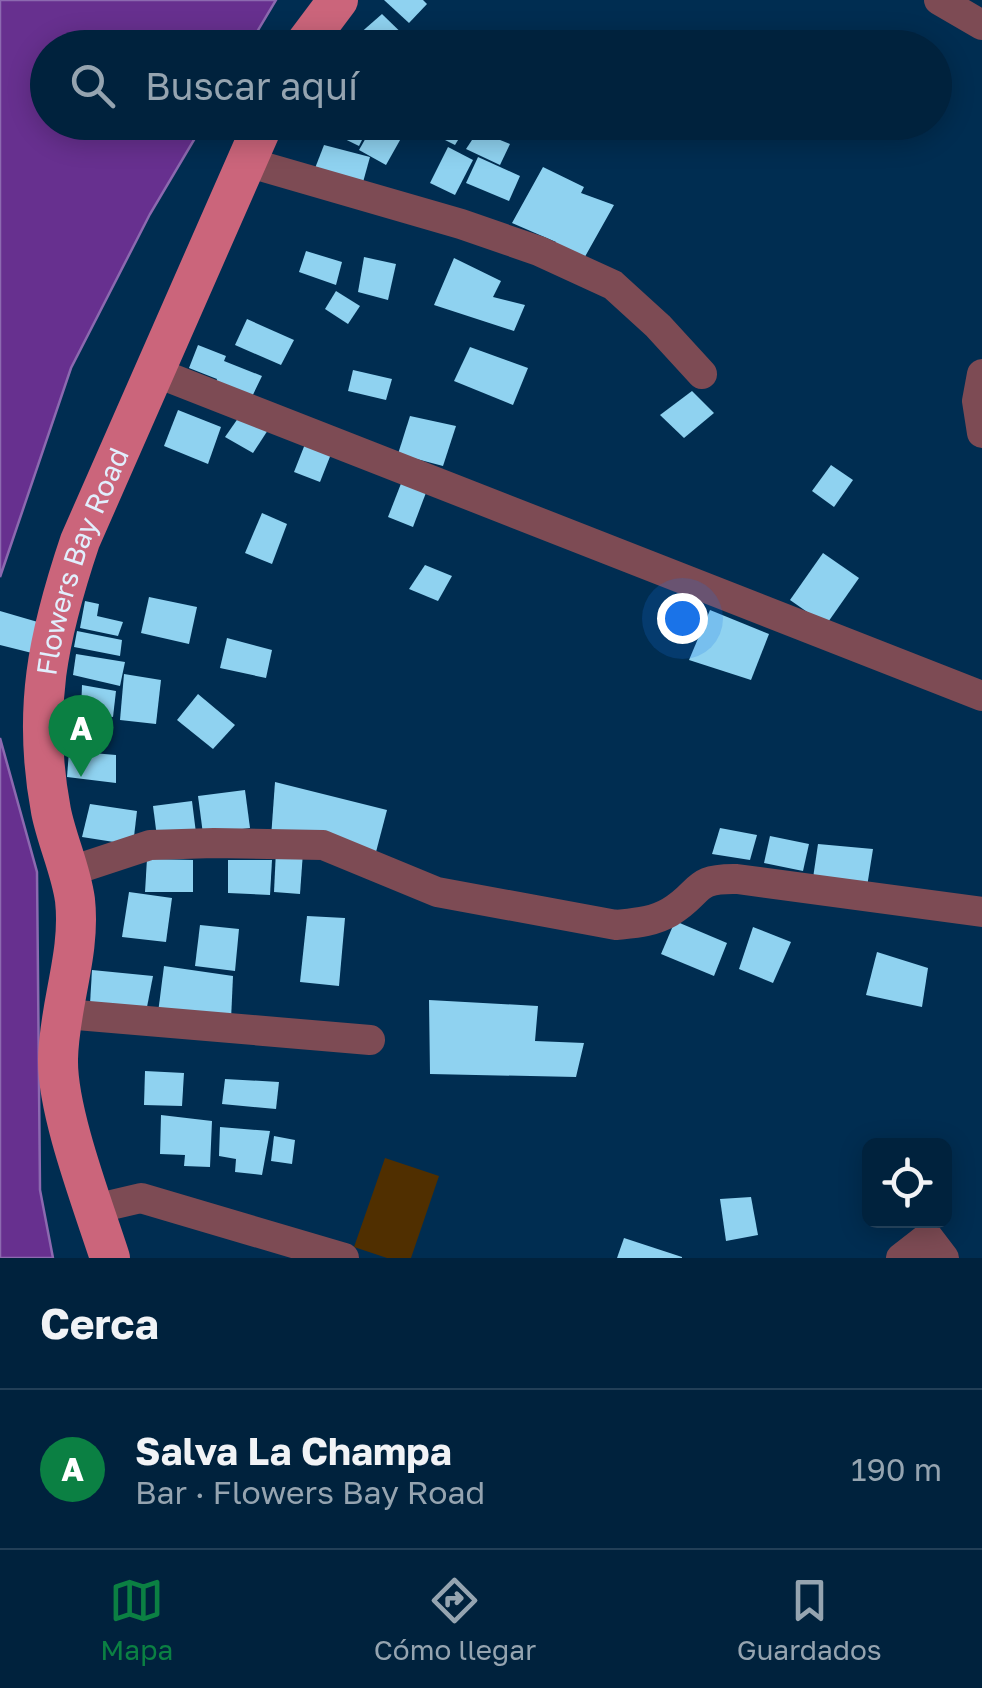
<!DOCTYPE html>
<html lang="es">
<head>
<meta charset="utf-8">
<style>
	body { margin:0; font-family:"Golos Text",sans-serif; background:#0e2f48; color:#f1f3f6 }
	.controls { position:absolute; right:30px; bottom:30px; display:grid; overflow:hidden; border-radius:15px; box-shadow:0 5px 25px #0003 }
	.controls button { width:90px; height:90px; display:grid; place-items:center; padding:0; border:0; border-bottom:2px solid #223f57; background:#00223d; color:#f1f3f6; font:50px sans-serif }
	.you { position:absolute; left:682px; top:618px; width:35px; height:35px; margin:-25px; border:8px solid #fff; border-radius:50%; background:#1a73e8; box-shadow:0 0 0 15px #1a73e833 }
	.badge { display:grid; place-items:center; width:65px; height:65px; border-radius:50%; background:#0b8043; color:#fff; font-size:32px; font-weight:700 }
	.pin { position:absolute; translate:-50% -82px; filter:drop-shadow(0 2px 5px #0008) }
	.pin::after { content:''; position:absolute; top:52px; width:35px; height:30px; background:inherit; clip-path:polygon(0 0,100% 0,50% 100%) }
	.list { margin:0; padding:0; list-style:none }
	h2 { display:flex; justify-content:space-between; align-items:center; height:130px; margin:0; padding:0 40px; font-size:42px }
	h2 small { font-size:32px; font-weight:400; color:#95a4b0 }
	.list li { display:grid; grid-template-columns:65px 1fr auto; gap:30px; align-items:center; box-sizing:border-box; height:160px; padding:0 40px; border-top:2px solid #223f57 }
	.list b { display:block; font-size:38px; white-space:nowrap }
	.list p { margin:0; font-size:32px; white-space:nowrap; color:#95a4b0 }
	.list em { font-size:32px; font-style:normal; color:#95a4b0 }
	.icon { flex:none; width:55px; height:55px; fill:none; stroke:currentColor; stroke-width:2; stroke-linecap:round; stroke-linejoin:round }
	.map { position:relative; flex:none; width:982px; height:1258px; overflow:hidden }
	.search { position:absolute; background:#00223d; box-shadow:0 5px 25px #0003; left:30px; right:30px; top:30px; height:110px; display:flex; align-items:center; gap:25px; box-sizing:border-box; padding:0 35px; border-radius:55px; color:#95a4b0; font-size:38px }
	.sheet { height:290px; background:#00223d }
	nav { display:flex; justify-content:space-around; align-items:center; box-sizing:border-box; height:140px; border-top:2px solid #223f57; background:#00223d; font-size:28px; color:#95a4b0 }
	nav a { display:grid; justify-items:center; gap:5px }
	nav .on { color:#0b8043 }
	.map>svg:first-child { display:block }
	.green { fill:#502f00 }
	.water { fill:#67308f; stroke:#8c69b0; stroke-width:2.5 }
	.building { fill:#8fd2f0 }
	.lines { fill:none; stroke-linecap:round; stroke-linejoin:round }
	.minor { stroke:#7d4b54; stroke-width:30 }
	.major { stroke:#cb657b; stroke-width:40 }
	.labels { text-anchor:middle; stroke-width:10; stroke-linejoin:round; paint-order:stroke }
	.street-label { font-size:28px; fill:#e1effd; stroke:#02233f }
</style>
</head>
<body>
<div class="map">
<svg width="982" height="1258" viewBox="0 0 982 1258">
	<rect width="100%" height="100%" fill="#002d51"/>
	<polygon class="green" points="385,1158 439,1176 411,1258 387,1258 354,1247"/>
	<g class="water">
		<polygon points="0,0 276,0 248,47 48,48 48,122 204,123 150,214 71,368 0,577"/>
		<polygon points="0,738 37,872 40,1190 53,1258 0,1258"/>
	</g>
	<g class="building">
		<polygon points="384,0 423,0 427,4 409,23"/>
		<polygon points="382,14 417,48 371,48 358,35"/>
		<polygon points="321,122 371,122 359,146 318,126"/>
		<polygon points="375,122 386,122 404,133 386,165 359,150"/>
		<polygon points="433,122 469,122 455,145 427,131"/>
		<polygon points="478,131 510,144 500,165 466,149"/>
		<polygon points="324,145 370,157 360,193 312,176"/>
		<polygon points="448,147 473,160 455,195 430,183"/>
		<polygon points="478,157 520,176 509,201 466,183"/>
		<polygon points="543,167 584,187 581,193 614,205 582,262 552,249 556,242 512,223"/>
		<polygon points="306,251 342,262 336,285 299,272"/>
		<polygon points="364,257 396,264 388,300 358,292"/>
		<polygon points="454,258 501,281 493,297 525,305 514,331 434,305"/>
		<polygon points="336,291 360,306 348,324 325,309"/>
		<polygon points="247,319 294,340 281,365 235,345"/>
		<polygon points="198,345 226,356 224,361 262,376 248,405 213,392 217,379 189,368"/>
		<polygon points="470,347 528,368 513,405 454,381"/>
		<polygon points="353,370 392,379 386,400 348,391"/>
		<polygon points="692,391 714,413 684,438 660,415"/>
		<polygon points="178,410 221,427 208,464 164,446"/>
		<polygon points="241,414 268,430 253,453 225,437"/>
		<polygon points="410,416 456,426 443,466 398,454"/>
		<polygon points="307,439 333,449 320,482 294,472"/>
		<polygon points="831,465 853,480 834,507 812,491"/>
		<polygon points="402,481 427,490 413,527 388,517"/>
		<polygon points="262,513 287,524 272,564 245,553"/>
		<polygon points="823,553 859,578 826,625 790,600"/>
		<polygon points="425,565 452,576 438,601 409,589"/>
		<polygon points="149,597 197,607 189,644 141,633"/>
		<polygon points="85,601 99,604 97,616 123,622 118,636 80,628"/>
		<polygon points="710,610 769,634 751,680 689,660"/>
		<polygon points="0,611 48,625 40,655 0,645"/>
		<polygon points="77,631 122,640 120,656 74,647"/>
		<polygon points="227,638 272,650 266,678 220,668"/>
		<polygon points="76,654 125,662 120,686 73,675"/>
		<polygon points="124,674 161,680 156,724 120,720"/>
		<polygon points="82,685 116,691 113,717 81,713"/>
		<polygon points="198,694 235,725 213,749 177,720"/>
		<polygon points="63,713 111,721 108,741 70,734"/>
		<polygon points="69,751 116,755 116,783 67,777"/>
		<polygon points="275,782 387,810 376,852 271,838"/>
		<polygon points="245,790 250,828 203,834 198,796"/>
		<polygon points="192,801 196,833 157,837 153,806"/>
		<polygon points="90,804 137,811 133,845 82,837"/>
		<polygon points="720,828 757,835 750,860 712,854"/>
		<polygon points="770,836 809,844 803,871 764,863"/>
		<polygon points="818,844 873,849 866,893 812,885"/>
		<polygon points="276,850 303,852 300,894 274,892"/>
		<polygon points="147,859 193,860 193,892 145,892"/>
		<polygon points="228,860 272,860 270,895 228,893"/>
		<polygon points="129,892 172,898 166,942 122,937"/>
		<polygon points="307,916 345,918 339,986 300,982"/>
		<polygon points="675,921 727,943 714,976 661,954"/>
		<polygon points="200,925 239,929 235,971 195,966"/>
		<polygon points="753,927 791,942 773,983 739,969"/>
		<polygon points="877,952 928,968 922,1007 866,995"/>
		<polygon points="164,966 233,976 231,1020 158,1013"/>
		<polygon points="92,970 153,976 147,1007 90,1004"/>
		<polygon points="429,1000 538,1006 535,1041 584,1043 576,1077 430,1074"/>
		<polygon points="145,1071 184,1073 182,1106 144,1105"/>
		<polygon points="225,1079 279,1082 276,1109 222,1104"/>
		<polygon points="161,1115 212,1121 210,1167 184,1166 185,1155 160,1154"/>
		<polygon points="220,1127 270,1131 262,1175 235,1172 236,1159 219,1156"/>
		<polygon points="274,1136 295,1140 292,1164 271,1161"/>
		<polygon points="751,1197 758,1235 726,1241 720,1199"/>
		<polygon points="624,1238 682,1257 682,1258 617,1258"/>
	</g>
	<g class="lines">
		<g class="minor">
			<polyline points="939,0 982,25"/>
			<polyline points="247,162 461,224 539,251 613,285 658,326 702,374"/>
			<polyline points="155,372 982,696"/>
			<polyline points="982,374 977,401 982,433"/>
			<path d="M68 872 150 845 214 843 323 845 437 892 616 925C635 923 653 922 670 912 703 892 692 878 737 879L982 912"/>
			<polyline points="65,1014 370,1040"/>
			<polyline points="94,1209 141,1198 344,1258"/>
			<polyline points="901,1258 928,1237 944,1258"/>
		</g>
		<g class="major">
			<polyline points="302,48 338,0"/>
			<path id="s1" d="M110 1258C93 1205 57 1112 58 1059 59 1005 81 954 75 900 71 870 57 841 51 811 32 710 48 636 80 541L264 122"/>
		</g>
	</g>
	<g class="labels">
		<g class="street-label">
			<text dy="10" stroke="none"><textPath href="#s1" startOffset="715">Flowers Bay Road</textPath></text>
		</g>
	</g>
</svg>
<div class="controls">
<button><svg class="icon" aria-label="locate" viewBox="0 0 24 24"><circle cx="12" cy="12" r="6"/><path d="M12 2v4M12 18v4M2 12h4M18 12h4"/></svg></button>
</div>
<div class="you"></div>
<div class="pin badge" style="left:81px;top:777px">A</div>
<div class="search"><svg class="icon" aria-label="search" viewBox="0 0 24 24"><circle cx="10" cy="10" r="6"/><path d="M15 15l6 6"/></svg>Buscar aquí</div>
</div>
<section class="sheet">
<h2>Cerca<small></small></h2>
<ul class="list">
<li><span class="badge">A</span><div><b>Salva La Champa</b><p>Bar · Flowers Bay Road</p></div><em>190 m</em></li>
</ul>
</section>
<nav>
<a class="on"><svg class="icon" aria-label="map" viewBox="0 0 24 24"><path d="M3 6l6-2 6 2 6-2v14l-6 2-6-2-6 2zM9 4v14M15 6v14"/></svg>Mapa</a>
<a><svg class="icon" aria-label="directions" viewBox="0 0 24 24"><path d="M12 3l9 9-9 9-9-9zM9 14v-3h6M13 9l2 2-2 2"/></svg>Cómo llegar</a>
<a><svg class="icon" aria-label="saved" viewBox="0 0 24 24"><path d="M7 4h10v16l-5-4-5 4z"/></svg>Guardados</a>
</nav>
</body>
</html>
